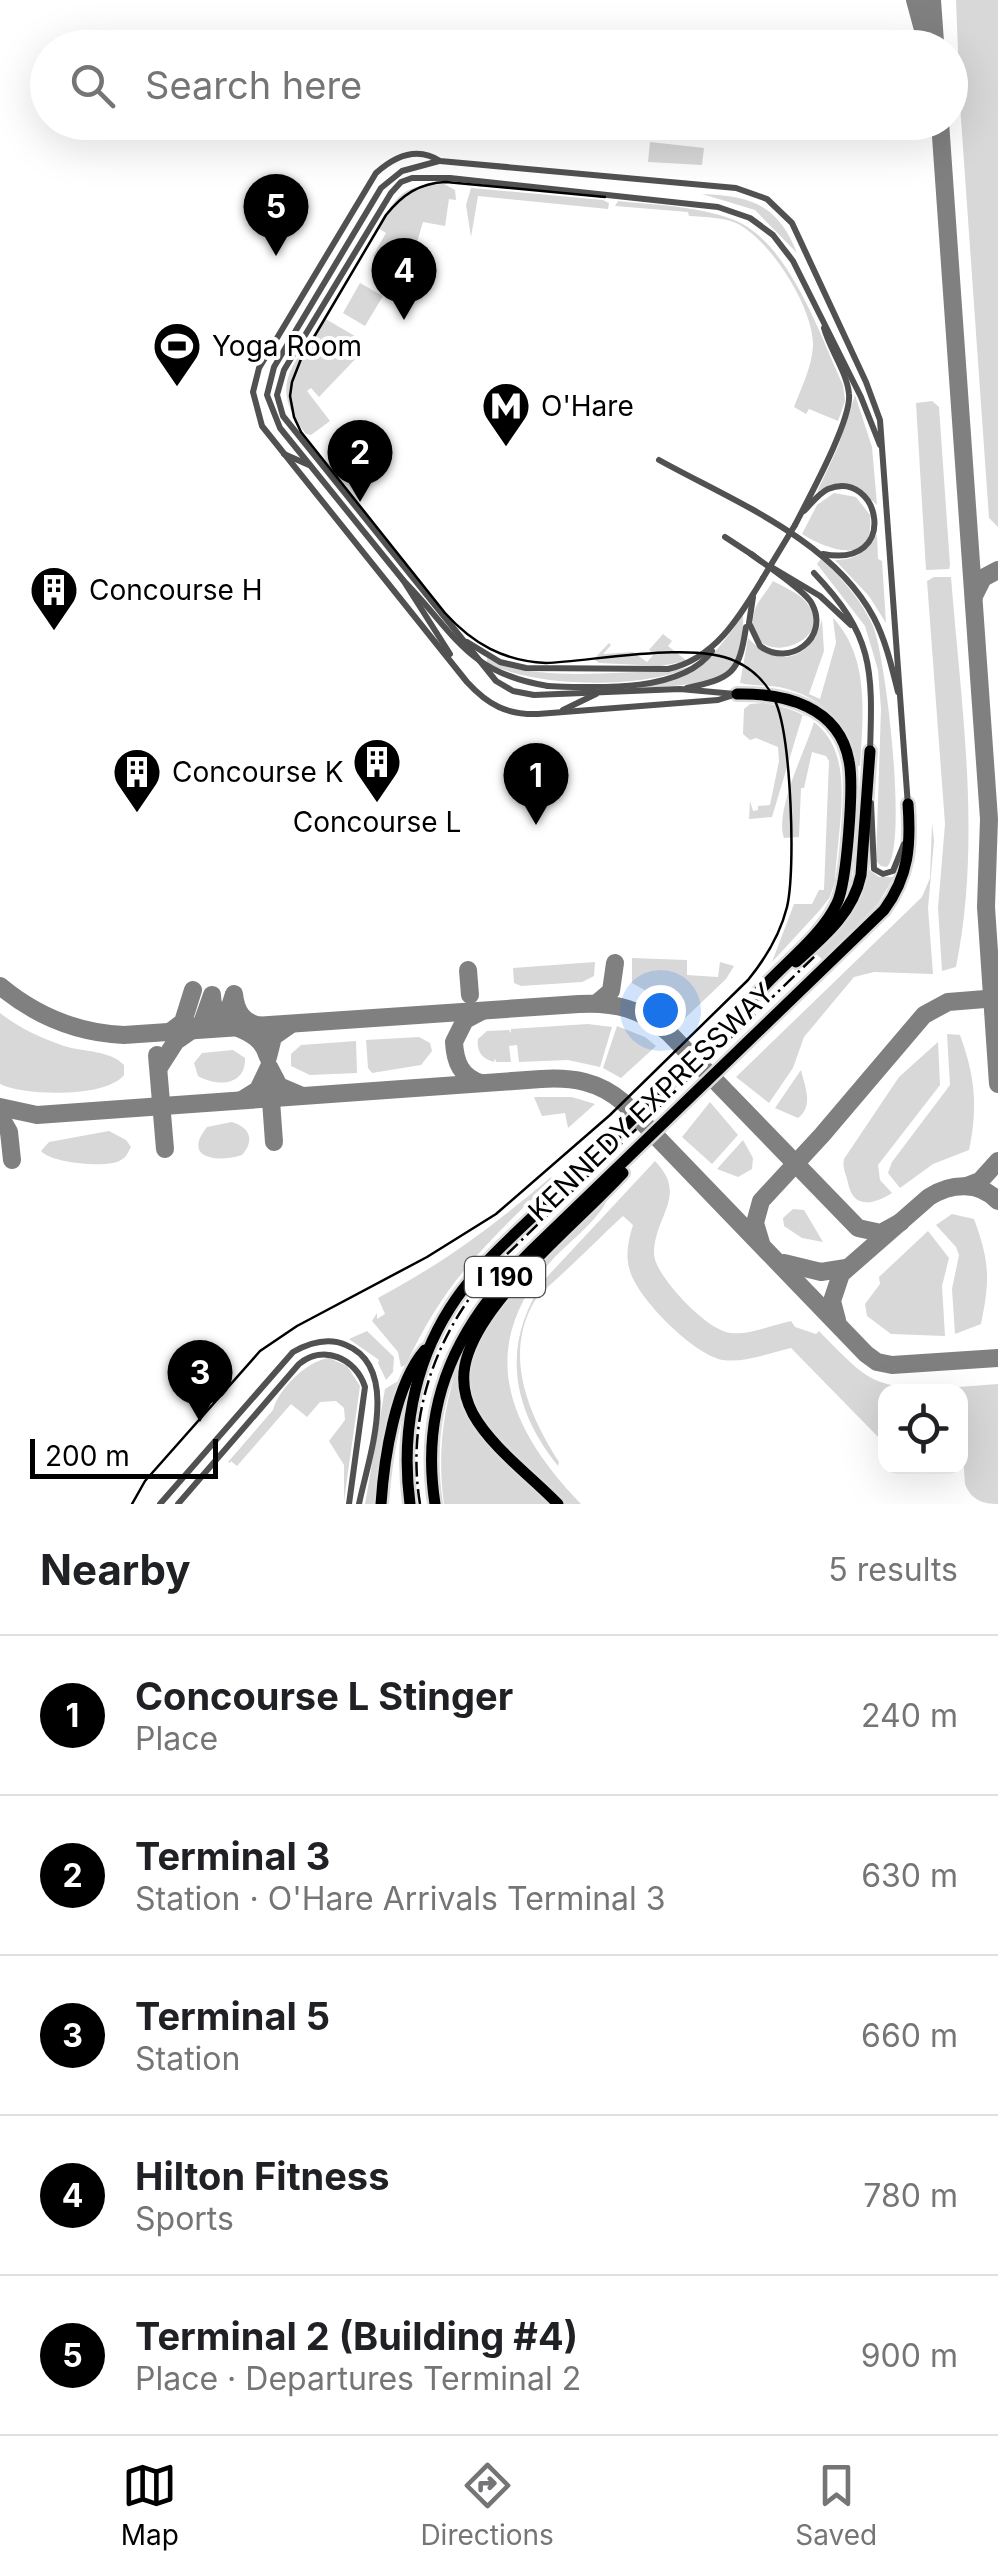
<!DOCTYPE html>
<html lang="en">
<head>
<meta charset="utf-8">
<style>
	body { margin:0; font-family:Inter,sans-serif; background:#f2f2f2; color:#202124 }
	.controls { position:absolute; right:30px; bottom:30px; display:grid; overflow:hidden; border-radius:20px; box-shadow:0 10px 40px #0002 }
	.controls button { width:90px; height:90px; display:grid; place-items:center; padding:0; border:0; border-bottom:2px solid #e0e0e0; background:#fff; color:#202124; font:50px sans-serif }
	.scale { position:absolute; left:30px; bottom:25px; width:188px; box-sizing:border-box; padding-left:10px; border:5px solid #000; border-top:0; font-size:28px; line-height:35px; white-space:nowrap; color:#000; -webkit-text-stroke:8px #fff; paint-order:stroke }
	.you { position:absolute; left:660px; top:1010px; width:35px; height:35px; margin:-25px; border:8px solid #fff; border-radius:50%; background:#1a73e8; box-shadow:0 0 0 15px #1a73e833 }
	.badge { display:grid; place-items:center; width:65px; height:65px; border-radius:50%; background:#000; color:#fff; font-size:32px; font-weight:700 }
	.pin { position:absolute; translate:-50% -82px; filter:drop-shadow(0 2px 5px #0008) }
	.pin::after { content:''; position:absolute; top:52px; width:35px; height:30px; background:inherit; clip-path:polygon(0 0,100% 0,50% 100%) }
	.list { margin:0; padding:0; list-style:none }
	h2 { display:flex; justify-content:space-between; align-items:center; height:130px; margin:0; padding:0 40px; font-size:42px }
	h2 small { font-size:32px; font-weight:400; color:#757577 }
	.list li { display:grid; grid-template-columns:65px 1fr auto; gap:30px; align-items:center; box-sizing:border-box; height:160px; padding:0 40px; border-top:2px solid #e0e0e0 }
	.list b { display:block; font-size:38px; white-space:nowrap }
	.list p { margin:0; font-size:32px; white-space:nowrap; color:#757577 }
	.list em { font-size:32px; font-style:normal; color:#757577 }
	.icon { flex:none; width:55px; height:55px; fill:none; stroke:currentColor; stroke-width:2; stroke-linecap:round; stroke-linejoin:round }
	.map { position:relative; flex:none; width:998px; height:1504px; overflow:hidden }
	.search { position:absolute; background:#fff; box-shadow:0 10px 40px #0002; left:30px; right:30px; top:30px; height:110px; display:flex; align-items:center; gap:25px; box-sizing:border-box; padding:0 35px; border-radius:55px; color:#757577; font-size:38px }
	.sheet { height:930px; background:#fff }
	nav { display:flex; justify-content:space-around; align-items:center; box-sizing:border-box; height:140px; border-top:2px solid #e0e0e0; background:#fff; font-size:28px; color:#757577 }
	nav a { display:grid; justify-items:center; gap:5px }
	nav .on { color:#000 }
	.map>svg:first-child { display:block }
	.green { fill:#d8d8d8 }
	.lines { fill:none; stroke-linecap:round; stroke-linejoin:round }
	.taxiway { stroke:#808080; stroke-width:18 }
	.highway-casing { stroke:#dbdbdb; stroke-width:16 }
	.street { stroke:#515151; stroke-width:6 }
	.highway { stroke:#000; stroke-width:11 }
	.tram { stroke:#000; stroke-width:2.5 }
	.rail { stroke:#000; stroke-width:2.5; stroke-dasharray:15 5 2.5 5; stroke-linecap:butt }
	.street-bridge { stroke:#515151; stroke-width:6 }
	.labels { text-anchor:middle; stroke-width:8; stroke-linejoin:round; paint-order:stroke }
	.shield { fill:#fff; stroke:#4c4c4c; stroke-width:2.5 }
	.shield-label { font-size:25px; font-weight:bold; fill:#000 }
	.poi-label { font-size:28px; fill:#000; stroke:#fff; text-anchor:start }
	.street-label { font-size:28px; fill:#000; stroke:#fff }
</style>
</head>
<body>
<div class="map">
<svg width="998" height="1504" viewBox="0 0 998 1504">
	<rect width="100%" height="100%" fill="#fff"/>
	<g class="green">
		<polygon points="956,0 998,0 998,527 989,518 960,105"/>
		<polygon points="650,142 704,148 702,165 648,162"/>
		<path d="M444 184 455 190 456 200 449 199 445 226 423 222 405 282 392 276 396 268 373 256 386 233 378 228C398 194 402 185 444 184Z"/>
		<polygon points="471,188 603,200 609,203 608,209 478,196 471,237 466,205"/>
		<path d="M702 194C752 196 778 205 797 253L755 210Z"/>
		<path d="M618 201C655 205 699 206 734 220 789 242 819 333 843 385L845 401 838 421 809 409 806 414 794 407C801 388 812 367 813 346 814 308 770 239 736 223 722 217 704 217 689 216L688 212 615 206Z"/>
		<polygon points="360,283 383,296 365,326 343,313"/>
		<path d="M324 318 360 339 356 347 362 352 319 397 311 388 307 391 330 421 311 435 306 434C266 383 295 366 324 318Z"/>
		<polygon points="855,395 872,447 877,505 859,489 826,487 817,492 838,447"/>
		<polygon points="932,401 939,407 950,565 949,569 926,570 916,403"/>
		<path d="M834 493 856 497 870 515C875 568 828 550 802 534L817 505Z"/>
		<path d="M877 534 878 559 882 561 886 623 869 596 835 560C855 560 868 552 877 534Z"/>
		<path d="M821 559C841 577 862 601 873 626 886 657 908 847 887 867L881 866 876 861 881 709 878 670 865 626 817 564Z"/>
		<path d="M934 577H951C961 705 982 839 956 967L942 971 938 908 945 824 927 581Z"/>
		<path d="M773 581C784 587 799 593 806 602 842 647 740 672 754 613 756 602 767 592 773 581Z"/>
		<path d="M743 615C744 631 740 661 726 673 706 688 643 687 617 689 691 679 700 676 743 615Z"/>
		<path d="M833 618C870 657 863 716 860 766H857C851 724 819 695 779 687 766 685 752 686 740 683L748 638C778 670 811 660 822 619L824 651 809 694 820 699 836 643Z"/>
		<polygon points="663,634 672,641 668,646 687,661 661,666 599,663 594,659 609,643 611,645 603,654 633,652 647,662 654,654 649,650"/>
		<path d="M487 658C530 683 618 671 668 671L690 667C641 690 535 687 487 663Z"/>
		<path d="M763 703C868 718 839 804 835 881L830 897 820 910 772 962 794 904H812L819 890H824L829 761 826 756 812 752 804 788H801L799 837 784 838C774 811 806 749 814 722L803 714 772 817 749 819 750 801 753 811 758 810V806L770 805 779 761 778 747 756 738 750 740 743 734 744 709 750 704Z"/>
		<polygon points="932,823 934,841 928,908 933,974 874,972 854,977 804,1037 793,1068 769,1103 736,1077 922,897 930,878"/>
		<polygon points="868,869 879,877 894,877 878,904 823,960 815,953 854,909"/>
		<polygon points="632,958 687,960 687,975 718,977 720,962 734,966 726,979 682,1021 669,1008 671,1005 632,983"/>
		<polygon points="595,962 594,976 582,982 521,986 514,983 513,968"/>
		<path d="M0 1013C19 1028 41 1038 64 1046 83 1052 110 1050 124 1065V1075C106 1098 25 1096 0 1084Z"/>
		<path d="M588 1024 612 1027 600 1067 568 1060 519 1062 517 1045 509 1046 511 1062H496L495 1058 494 1062C483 1059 476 1052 478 1039L487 1031 509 1030 511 1033V1029Z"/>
		<polygon points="617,1026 645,1037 656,1046 621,1078 603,1068"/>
		<path d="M947 1034 960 1035C975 1076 978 1107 969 1150L933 1164 900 1188 888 1173 892 1162 950 1085Z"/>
		<polygon points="419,1037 430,1043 432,1051 421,1065 372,1073 368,1068 366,1040"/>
		<polygon points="356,1041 357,1073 310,1075 291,1066 291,1054 301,1045"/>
		<path d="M938 1042 940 1085 878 1165 880 1180 892 1193C873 1205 853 1209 848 1183 846 1173 842 1169 844 1159L899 1077Z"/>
		<path d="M233 1050 245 1058C246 1086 217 1087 198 1076L194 1063 202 1053Z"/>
		<path d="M801 1070C805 1087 814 1106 798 1118L775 1108Z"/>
		<polygon points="534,1097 572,1097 595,1104 568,1128 565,1113 542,1116"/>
		<polygon points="710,1102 738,1135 712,1164 682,1137"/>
		<path d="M232 1122C250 1128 255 1140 242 1155 219 1163 181 1159 207 1127Z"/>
		<path d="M109 1131 126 1140 131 1147C128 1152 127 1157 121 1160 108 1169 51 1163 41 1151L49 1142Z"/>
		<polygon points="743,1140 753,1158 752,1169 738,1177 717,1169"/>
		<path d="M655 1161C689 1196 654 1215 654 1254 655 1276 708 1332 731 1333 750 1335 772 1325 791 1321L795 1327 816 1334 819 1331C872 1385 872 1388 949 1388V1391H886L885 1444 791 1348C769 1353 745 1363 723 1360 694 1355 638 1299 630 1271 625 1256 628 1241 633 1225L623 1216C602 1235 582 1256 561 1275 553 1283 540 1292 534 1302 503 1356 529 1415 559 1462L558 1466C510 1406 501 1342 546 1278Z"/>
		<path d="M551 1177 553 1179C488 1242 444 1281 406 1365L401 1367 398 1352 372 1321 377 1313V1319L385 1314 378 1298C445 1262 493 1226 551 1177Z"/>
		<path d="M608 1197C602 1217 569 1242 553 1259 474 1347 507 1427 581 1504H564L481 1418C472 1401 466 1384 470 1365 481 1310 568 1238 608 1197Z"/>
		<polygon points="793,1209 804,1210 823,1242 802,1238 784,1226 783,1218"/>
		<path d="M952 1214 974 1219C990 1263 990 1279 981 1324L955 1334 952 1289 959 1255 956 1247 936 1225Z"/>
		<polygon points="928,1231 949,1258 942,1286 945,1336 891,1334 867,1316 865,1304 880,1284 879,1277"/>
		<polygon points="367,1331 394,1357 393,1372 386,1380 378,1363 379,1360 349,1339"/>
		<path d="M329 1358 347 1366 360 1386 344 1501V1465L329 1441 345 1420 344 1408 336 1401 320 1402 307 1417 291 1404 237 1466 231 1461 230 1463 228 1462 273 1410C279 1388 307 1361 329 1358Z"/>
		<path d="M459 1361 462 1396 552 1504H444C437 1453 443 1409 459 1361Z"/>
		<polygon points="398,1381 385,1434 375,1504 365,1504 385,1389"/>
		<path d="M998 1384V1504C983 1504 971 1500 965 1484L958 1387Z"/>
	</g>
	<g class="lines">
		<g class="taxiway">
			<polyline points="915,0 928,48"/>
			<polyline points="932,0 935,42"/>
			<polyline points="940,122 989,819 986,907 998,1084"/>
			<polyline points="974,596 983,578 998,570"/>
			<polyline points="468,970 470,995"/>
			<path d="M0 986C36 1016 78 1033 124 1035L579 1004C615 1002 642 1009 669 1033L858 1228 881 1233 901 1222"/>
			<polyline points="597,1003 611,991 615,963"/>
			<path d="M217 1027 227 1016 234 994C236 1012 243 1023 261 1026"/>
			<polyline points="170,1032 183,1022 193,990"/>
			<polyline points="157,1055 165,1149"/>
			<path d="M160 1066 176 1041 202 1023 212 995C213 1037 257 1018 268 1057L273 1037 290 1025"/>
			<path d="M481 1083C461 1077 455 1062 454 1042L465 1020 482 1011"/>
			<polyline points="270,1087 274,1142"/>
			<polyline points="242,1100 258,1090 269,1067 279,1086 300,1095"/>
			<path d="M0 1107 37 1115 541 1079C572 1077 599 1081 624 1103L866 1354 877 1362 892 1365 998 1358"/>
			<polyline points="0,1116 9,1132 12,1160"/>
			<polyline points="967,1186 980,1181 998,1161"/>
			<polyline points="761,1243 755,1223 761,1201 822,1135 924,1015 948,1002 998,998"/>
			<polyline points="784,1263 821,1272 846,1268"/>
			<path d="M837 1320 832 1301 841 1274 929 1197C951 1183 979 1181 998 1201"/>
		</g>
		<g class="highway-casing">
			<g id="highway">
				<path d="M796 962C824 937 853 913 861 875L870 751"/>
				<path d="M381 1504C384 1459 395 1384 425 1350"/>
				<path d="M410 1504C401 1436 413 1366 450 1308 477 1265 517 1233 553 1197 624 1126 699 1057 767 983 790 959 823 933 837 903 847 882 854 785 849 761 839 706 784 693 737 694"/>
				<path d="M435 1504C419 1400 459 1323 531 1251L884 910C909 876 911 845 908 804"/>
				<path d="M558 1504C531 1476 492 1448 473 1414 463 1395 461 1374 468 1354 488 1293 578 1222 623 1173"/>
			</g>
		</g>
		<g class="street">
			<polyline points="439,161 402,171 381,188 274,367 267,395 280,428 403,580 450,654"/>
			<polyline points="284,454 309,465"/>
			<path d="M659 460C733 501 833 540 874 618 886 641 892 668 898 692"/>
			<path d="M804 511C811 504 819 493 828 489 880 468 901 569 823 554"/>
			<path d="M795 525C808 499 852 420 849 394 847 372 830 350 824 328"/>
			<polyline points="725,537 754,556"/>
			<path d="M751 554C764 564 806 591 812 604 830 638 789 668 760 646L749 623 753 597"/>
			<polyline points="773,568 820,596 851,625"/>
			<path d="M814 573C873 635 873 668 870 751"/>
			<path d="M467 642 500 662 526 668 668 669C715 659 740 616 763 578"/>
			<path d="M548 686C596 688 682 693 712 651"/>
			<path d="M687 688C732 678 739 674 746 627"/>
			<polyline points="735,694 680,689 534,695 513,691 496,681 283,416 277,395 284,370 391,193 401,182 412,178 450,178 718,207 750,218 773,235 793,261 861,397 880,445"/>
			<path d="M737 694 718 700 538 714C507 715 488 705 467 682L262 426 253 392 259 368 376 173C395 156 417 146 440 161L736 188 767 199 792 223 866 382 880 420 908 806"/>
			<polyline points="563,710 596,694"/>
			<polyline points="871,803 874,869 883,874 893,871 904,844"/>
			<path d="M160 1504 293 1352C309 1343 328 1337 346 1345 402 1368 368 1459 359 1504"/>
			<path d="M178 1504 299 1364C323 1344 356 1358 365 1387L349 1504"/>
		</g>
		<use href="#highway" class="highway"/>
		<path class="tram" d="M132 1504 145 1481 260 1351 297 1326 427 1257 496 1214 610 1115 748 980C766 958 780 935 787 907 796 869 791 739 776 703 768 684 753 669 735 661 694 641 594 661 546 663 504 661 473 644 445 613L301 432 294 417 290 396 292 382 301 359 386 215C402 195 419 183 446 182L605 197"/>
		<path class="rail" d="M420 1504C405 1413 438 1326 501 1260L817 954"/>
		<g class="street-bridge">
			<polyline points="763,578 795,525"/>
			<path d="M403 580C455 633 466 673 548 686"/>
		</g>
	</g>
	<defs>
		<g id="stadium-pin" transform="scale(2.5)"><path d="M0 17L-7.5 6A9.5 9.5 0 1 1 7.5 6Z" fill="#000" stroke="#fff"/><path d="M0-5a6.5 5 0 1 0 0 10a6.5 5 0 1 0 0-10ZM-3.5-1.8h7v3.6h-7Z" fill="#fff"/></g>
		<g id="metro-pin" transform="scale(2.5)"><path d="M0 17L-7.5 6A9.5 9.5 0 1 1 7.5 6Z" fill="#000" stroke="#fff"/><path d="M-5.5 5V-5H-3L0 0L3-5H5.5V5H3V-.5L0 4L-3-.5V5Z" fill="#fff"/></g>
		<g id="building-pin" transform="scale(2.5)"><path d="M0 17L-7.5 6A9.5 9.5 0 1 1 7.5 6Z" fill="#000" stroke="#fff"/><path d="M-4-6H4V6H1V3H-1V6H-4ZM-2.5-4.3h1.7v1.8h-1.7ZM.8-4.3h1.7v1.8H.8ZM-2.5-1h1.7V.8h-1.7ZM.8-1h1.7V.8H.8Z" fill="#fff"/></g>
	</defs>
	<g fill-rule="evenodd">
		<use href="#stadium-pin" x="177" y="346"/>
		<use href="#metro-pin" x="506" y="406"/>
		<use href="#building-pin" x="54" y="590"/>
		<use href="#building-pin" x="377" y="762"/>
		<use href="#building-pin" x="137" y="772"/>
	</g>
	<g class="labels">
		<rect class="shield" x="465" y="1257" width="80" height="40" rx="8"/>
		<g class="shield-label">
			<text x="505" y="1286">I 190</text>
		</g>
		<g class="poi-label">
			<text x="212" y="356">Yoga Room</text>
			<text x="541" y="416">O'Hare</text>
			<text x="89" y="600">Concourse H</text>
			<text x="172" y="782">Concourse K</text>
			<text x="377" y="832" text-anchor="middle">Concourse L</text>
		</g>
		<g class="street-label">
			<text transform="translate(651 1102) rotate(-44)" y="10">KENNEDY EXPRESSWAY</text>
		</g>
	</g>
</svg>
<div class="controls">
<button><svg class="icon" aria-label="locate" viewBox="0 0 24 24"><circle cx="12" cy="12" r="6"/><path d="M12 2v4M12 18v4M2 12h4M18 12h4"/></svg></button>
</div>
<div class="scale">200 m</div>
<div class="you"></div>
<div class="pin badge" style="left:536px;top:825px">1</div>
<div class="pin badge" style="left:360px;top:502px">2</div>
<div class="pin badge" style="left:200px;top:1422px">3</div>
<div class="pin badge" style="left:404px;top:320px">4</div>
<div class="pin badge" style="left:276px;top:256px">5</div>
<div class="search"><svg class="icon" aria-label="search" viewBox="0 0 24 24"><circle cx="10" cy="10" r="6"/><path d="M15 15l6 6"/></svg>Search here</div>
</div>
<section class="sheet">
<h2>Nearby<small>5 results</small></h2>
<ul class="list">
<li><span class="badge">1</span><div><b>Concourse L Stinger</b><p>Place</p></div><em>240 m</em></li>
<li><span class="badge">2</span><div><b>Terminal 3</b><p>Station · O'Hare Arrivals Terminal 3</p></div><em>630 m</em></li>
<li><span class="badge">3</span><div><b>Terminal 5</b><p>Station</p></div><em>660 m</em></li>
<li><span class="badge">4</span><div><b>Hilton Fitness</b><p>Sports</p></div><em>780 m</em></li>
<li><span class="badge">5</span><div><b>Terminal 2 (Building #4)</b><p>Place · Departures Terminal 2</p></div><em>900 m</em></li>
</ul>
</section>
<nav>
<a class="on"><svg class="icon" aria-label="map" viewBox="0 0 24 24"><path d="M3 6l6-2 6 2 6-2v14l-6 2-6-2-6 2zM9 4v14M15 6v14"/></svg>Map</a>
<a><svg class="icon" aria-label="directions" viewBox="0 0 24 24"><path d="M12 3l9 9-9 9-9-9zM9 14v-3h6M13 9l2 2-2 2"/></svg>Directions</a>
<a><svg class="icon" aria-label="saved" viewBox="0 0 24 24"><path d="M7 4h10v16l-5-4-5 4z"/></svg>Saved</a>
</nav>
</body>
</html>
